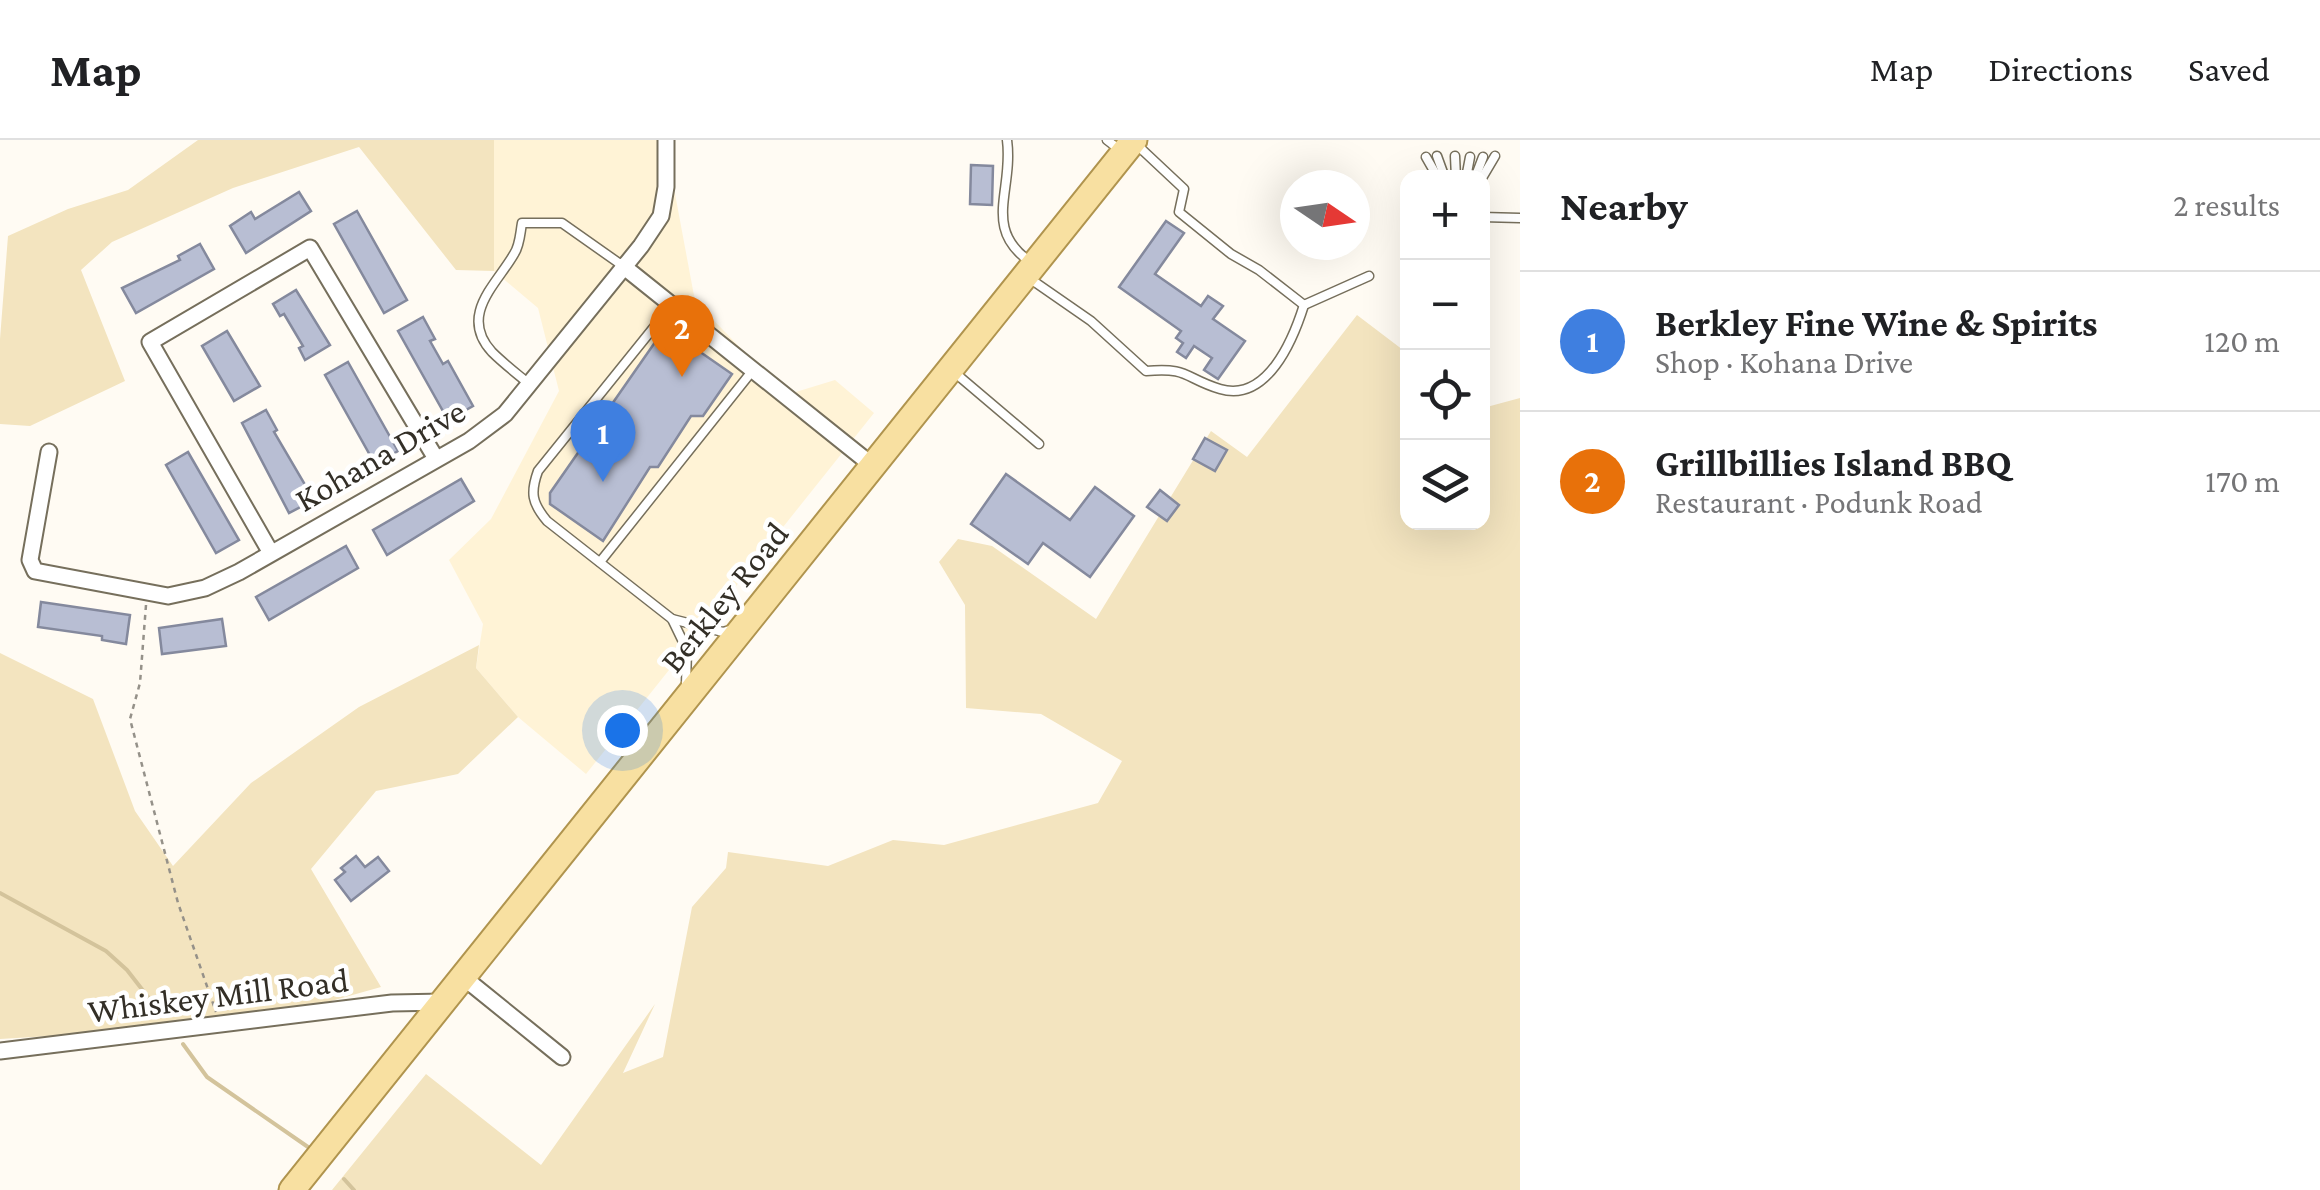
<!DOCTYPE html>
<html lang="en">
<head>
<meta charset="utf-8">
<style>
	body { margin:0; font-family:"Crimson Pro",serif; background:#f6f6f6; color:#202124 }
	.controls { position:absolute; right:30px; top:30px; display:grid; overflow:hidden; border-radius:20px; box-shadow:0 10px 40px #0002 }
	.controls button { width:90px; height:90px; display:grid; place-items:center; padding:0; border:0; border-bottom:2px solid #e0e0e0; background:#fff; color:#202124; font:50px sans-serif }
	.compass { position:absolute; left:1280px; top:30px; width:90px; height:90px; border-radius:50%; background:#fff; box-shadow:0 10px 40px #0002; rotate:103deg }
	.you { position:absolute; left:622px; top:590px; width:35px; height:35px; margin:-25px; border:8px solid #fff; border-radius:50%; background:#1a73e8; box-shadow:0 0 0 15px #1a73e833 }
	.badge { display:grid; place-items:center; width:65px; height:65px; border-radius:50%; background:#b45309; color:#fff; font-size:32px; font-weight:700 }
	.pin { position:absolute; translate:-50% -82px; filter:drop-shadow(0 2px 5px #0008) }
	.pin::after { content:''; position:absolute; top:52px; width:35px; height:30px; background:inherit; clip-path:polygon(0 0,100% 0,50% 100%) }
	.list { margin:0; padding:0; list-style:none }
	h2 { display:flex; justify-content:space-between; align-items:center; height:130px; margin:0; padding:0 40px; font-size:42px }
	h2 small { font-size:32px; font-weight:400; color:#757577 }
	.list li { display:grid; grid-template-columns:65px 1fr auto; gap:30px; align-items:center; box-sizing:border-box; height:140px; padding:0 40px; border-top:2px solid #e0e0e0 }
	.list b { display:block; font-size:38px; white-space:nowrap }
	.list p { margin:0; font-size:32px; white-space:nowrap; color:#757577 }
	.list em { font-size:32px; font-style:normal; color:#757577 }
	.icon { flex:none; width:55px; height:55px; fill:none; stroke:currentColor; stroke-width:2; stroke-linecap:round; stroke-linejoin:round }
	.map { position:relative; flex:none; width:1520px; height:1050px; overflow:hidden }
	header { display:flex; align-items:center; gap:60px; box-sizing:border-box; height:140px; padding:0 50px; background:#fff; border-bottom:2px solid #e0e0e0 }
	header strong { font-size:48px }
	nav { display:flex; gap:55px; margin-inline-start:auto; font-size:35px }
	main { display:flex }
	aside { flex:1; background:#fff }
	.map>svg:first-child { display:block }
	.built { fill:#fff3d6 }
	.green { fill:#f3e4bf }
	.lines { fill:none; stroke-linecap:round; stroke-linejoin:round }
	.stream { stroke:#d3c39b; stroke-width:4 }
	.building { fill:#b8bed3; stroke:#84899d; stroke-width:2.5 }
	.service-casing { stroke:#766f5c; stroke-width:11 }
	.minor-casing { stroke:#766f5c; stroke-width:19 }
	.primary-casing { stroke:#b0944e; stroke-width:29 }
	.path { stroke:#959189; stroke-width:2.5; stroke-dasharray:5 5; stroke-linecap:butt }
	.service { stroke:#fff; stroke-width:8 }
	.minor { stroke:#fff; stroke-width:15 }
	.primary { stroke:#f8e0a1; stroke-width:25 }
	.labels { text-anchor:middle; stroke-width:9; stroke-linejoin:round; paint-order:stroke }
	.street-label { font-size:35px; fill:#332f27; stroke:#fff }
</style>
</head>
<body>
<header>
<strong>Map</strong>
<nav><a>Map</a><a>Directions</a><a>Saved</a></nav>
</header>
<main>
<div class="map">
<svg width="1520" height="1050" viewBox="0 0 1520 1050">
	<rect width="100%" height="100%" fill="#fffbf3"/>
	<polygon class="built" points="494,0 665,0 695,161 786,255 835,240 874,273 586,634 518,577 476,528 483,484 449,420 491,379 559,251 538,168 494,131"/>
	<g class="green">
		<polygon points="198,0 494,0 494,131 456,130 359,7 233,48 112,102 81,130 125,241 30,286 0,284 0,199 8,96 68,69 128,50"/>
		<polygon points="1357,175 1407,213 1404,254 1408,258 1408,382 1482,382 1483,268 1520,258 1520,1050 332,1050 426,934 541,1025 655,864 623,933 663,917 692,767 726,728 728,712 828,726 893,700 944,705 1098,663 1122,621 1041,574 966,568 965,465 939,422 958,399 992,406 1096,479 1211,291 1247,317"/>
		<polygon points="479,505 476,528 518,577 458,634 376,651 311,729 381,847 249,884 0,899 0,513 93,559 135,671 173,726 251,643 359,567"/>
	</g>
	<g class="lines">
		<g class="stream">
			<polyline points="0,753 106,811 127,830 162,875"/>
			<polyline points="183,904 207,937 308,1007"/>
			<polyline points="344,1039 354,1050"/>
		</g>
	</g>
	<g class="building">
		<polygon points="971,25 993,26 992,65 970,64"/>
		<polygon points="299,52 311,71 246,113 230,86 251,72 255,79"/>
		<polygon points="357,71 407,160 384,173 334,84"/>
		<polygon points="1166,81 1184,93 1155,134 1201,166 1208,156 1223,166 1213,179 1245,201 1218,239 1204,230 1212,218 1194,206 1186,218 1177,212 1183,203 1176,198 1181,191 1119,147"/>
		<polygon points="200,104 214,129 136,173 122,148 180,120 178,116"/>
		<polygon points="296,150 330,205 305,220 299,208 303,206 284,174 280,176 273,164"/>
		<polygon points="423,177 435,199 430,201 443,224 448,221 473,266 448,280 398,191"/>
		<polygon points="227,191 260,246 234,261 202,206"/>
		<polygon points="658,198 680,198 732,234 703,276 691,276 658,327 650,327 603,401 550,364 550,353"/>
		<polygon points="348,222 398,311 375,324 325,235"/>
		<polygon points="266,270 277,290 274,292 314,360 289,373 242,283"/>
		<polygon points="1205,298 1227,310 1215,331 1193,319"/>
		<polygon points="188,312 239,400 216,413 166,325"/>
		<polygon points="1006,334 1070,380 1095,347 1134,376 1090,437 1043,403 1028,424 971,384"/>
		<polygon points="461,339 474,361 387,415 373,390"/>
		<polygon points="1160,350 1179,365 1167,381 1147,367"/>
		<polygon points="346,406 358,428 269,480 256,457"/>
		<polygon points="41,462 130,475 126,504 102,500 102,496 38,487"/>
		<polygon points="222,479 226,506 162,514 159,488"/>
		<polygon points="356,716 365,727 378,717 389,731 351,761 335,740 345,732 341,728"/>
	</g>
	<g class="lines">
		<g class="service-casing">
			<g id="service">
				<path d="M1007 0C1014 51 981 89 1032 123"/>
				<polyline points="1107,0 1120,10"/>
				<polyline points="1136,4 1184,49 1179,72 1231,114 1259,130 1304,165 1369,136"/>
				<polyline points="1437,16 1445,38"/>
				<polyline points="1455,16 1456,38"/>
				<polyline points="1426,17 1438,38"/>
				<polyline points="1466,38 1470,17"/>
				<polyline points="1475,38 1483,17"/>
				<polyline points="1482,38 1495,16"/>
				<polyline points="1482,77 1520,78"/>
				<path d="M1029 138 1091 181 1146 231C1189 227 1184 238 1220 249 1267 263 1293 200 1304 165"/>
				<path d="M671 166 538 331C530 353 532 363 547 381L672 479 687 510 686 544"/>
				<polyline points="954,232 1039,304"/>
				<path d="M528 243C516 233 503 223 492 212 458 175 497 144 514 114 520 105 520 94 522 83H562L623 126"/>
				<polyline points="600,422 753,230"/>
				<polyline points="672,479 723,492 733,489"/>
			</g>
		</g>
		<g class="minor-casing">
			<g id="minor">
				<polyline points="623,126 873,326"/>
				<polyline points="49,312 30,420 35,431 168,456 205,448 239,432 469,301 505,274 641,106 661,76 666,47 666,0"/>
				<polyline points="271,413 150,202 310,108 435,317"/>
				<polyline points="463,837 562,917"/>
				<polyline points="0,911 392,863 444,862"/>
			</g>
		</g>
		<g class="primary-casing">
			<polyline id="primary" points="292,1050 1134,0"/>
		</g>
		<polyline class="path" points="146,465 140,543 130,579 178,763 216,872"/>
		<use href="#service" class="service"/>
		<use href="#minor" class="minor"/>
		<use href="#primary" class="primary"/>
	</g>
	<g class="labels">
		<g class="street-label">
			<text transform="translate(380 315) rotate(-30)" y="12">Kohana Drive</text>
			<text transform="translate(724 457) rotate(-51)" y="12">Berkley Road</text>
			<text transform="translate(218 855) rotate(-7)" y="12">Whiskey Mill Road</text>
		</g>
	</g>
</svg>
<div class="controls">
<button>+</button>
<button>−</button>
<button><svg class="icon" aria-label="locate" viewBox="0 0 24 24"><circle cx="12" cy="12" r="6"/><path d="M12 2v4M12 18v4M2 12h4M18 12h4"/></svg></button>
<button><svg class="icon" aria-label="layers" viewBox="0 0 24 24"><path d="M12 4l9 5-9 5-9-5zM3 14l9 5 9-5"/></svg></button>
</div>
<svg class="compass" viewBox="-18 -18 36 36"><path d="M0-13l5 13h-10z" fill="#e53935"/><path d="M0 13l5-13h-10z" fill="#757577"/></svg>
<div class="you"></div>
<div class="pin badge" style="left:603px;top:342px;background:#3f7fe0">1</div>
<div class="pin badge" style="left:682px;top:237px;background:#e8710a">2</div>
</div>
<aside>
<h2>Nearby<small>2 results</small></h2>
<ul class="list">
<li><span class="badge" style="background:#3f7fe0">1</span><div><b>Berkley Fine Wine &amp; Spirits</b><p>Shop · Kohana Drive</p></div><em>120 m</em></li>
<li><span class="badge" style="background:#e8710a">2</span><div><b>Grillbillies Island BBQ</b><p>Restaurant · Podunk Road</p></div><em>170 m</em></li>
</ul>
</aside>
</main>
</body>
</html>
